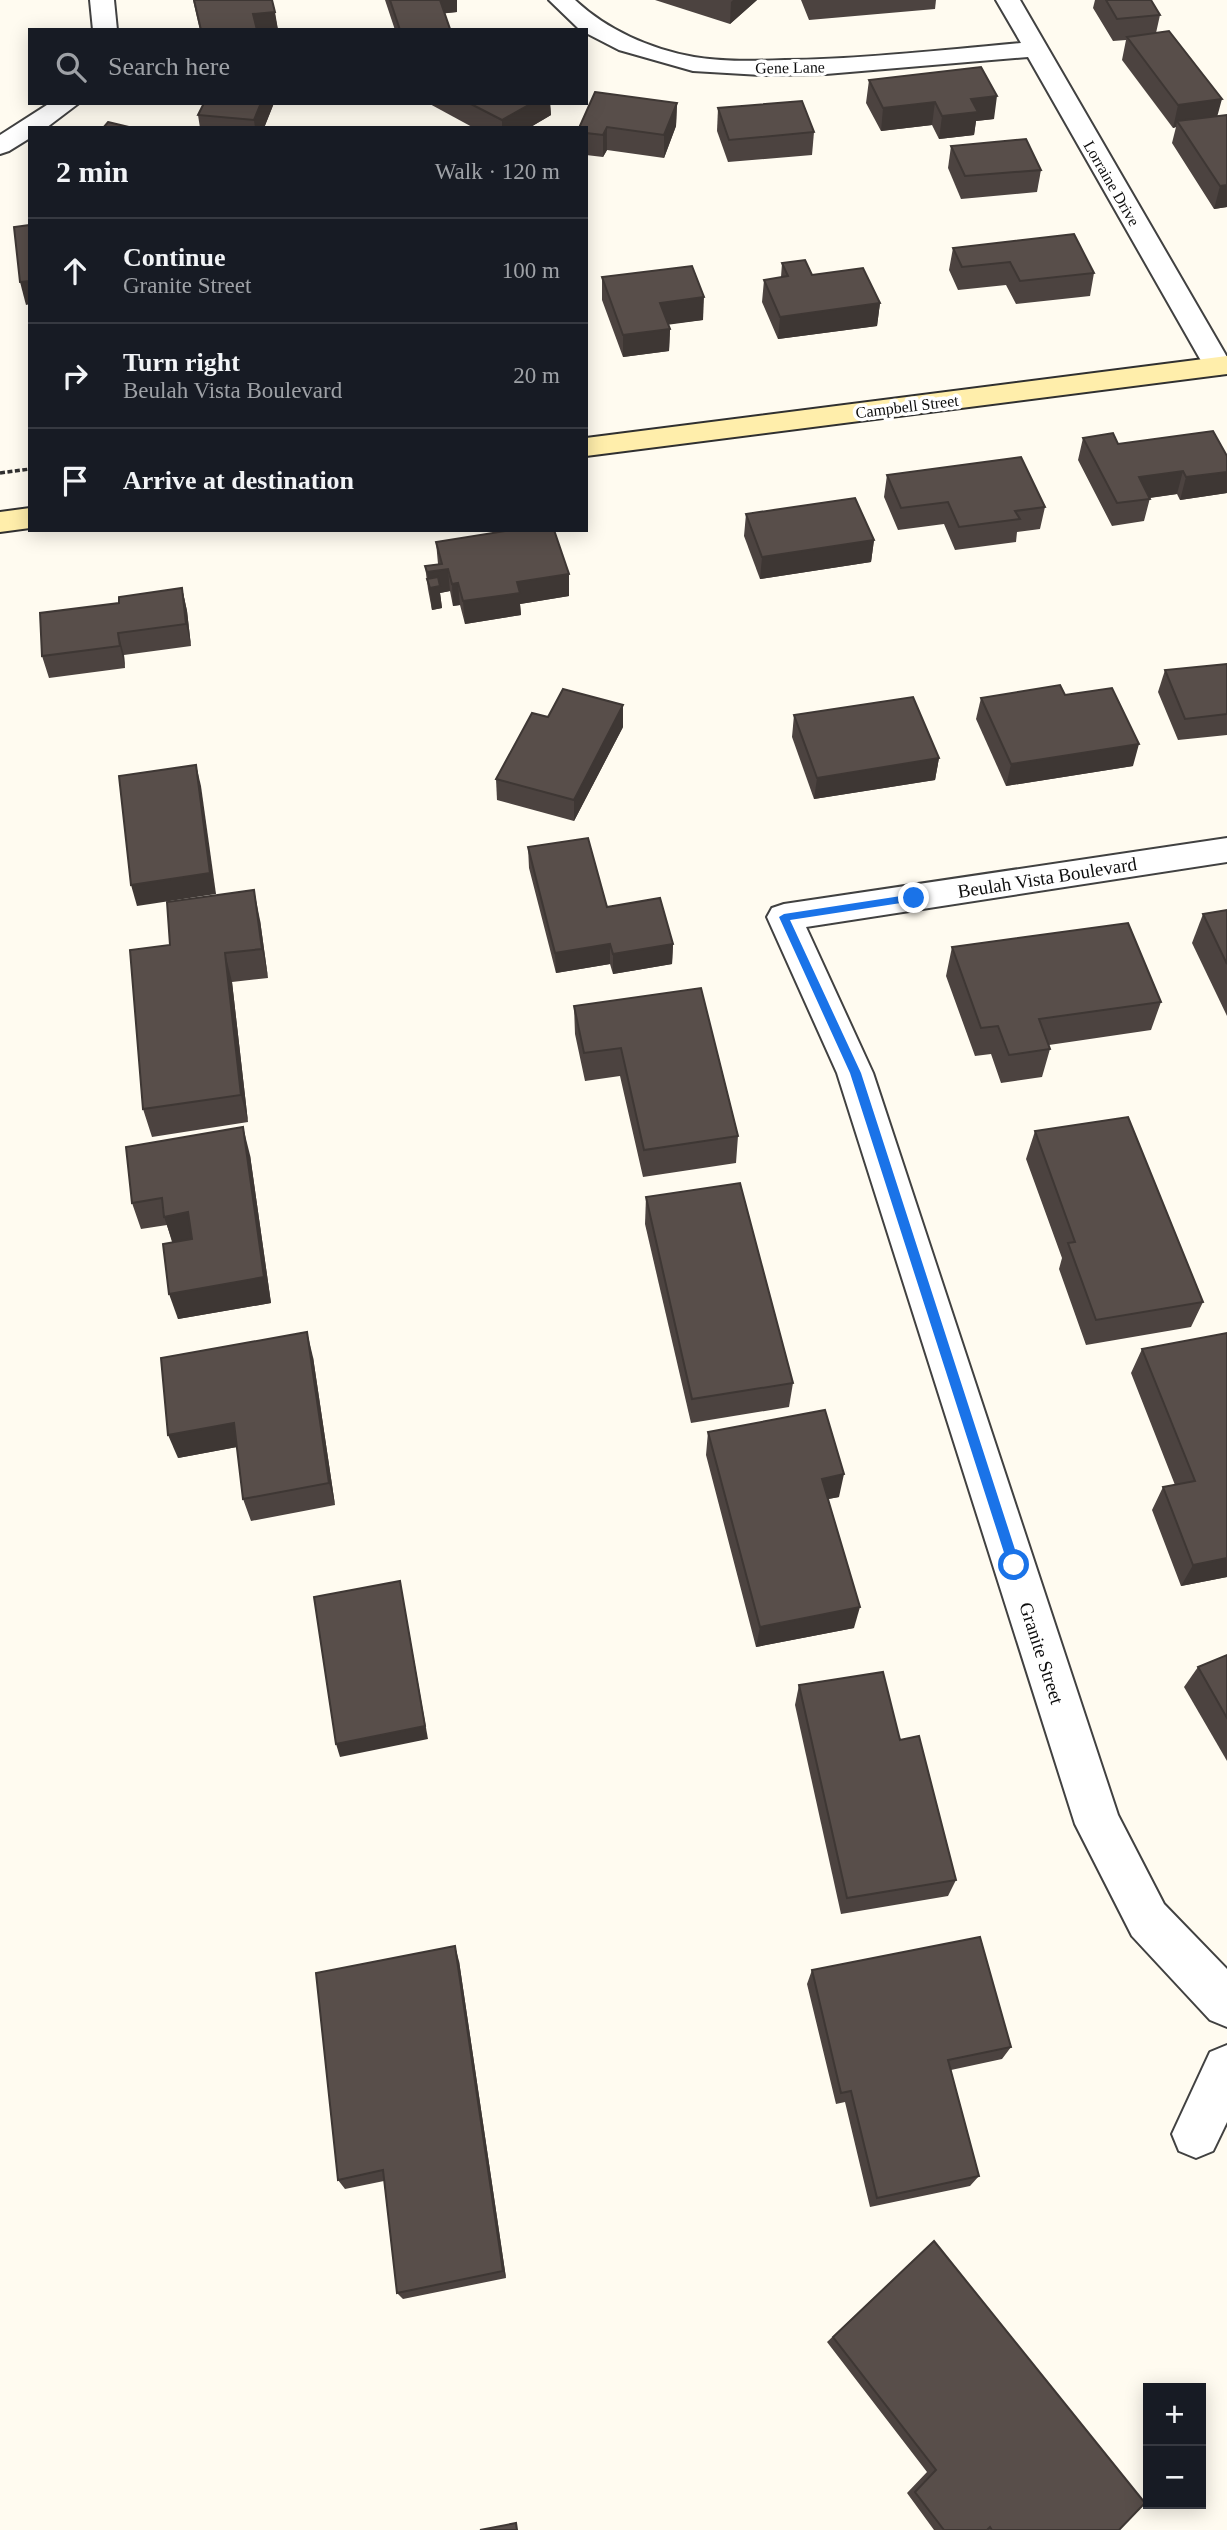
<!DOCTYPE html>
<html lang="en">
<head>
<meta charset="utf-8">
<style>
	body { margin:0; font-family:"Times New Roman",serif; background:#20242c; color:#f1f3f6 }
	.controls { position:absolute; right:21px; bottom:21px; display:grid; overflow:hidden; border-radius:0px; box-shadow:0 4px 18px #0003 }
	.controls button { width:63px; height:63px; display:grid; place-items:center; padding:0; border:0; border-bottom:2px solid #363941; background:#171b24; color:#f1f3f6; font:35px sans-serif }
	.stop { position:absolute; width:21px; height:21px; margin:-16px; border:5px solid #1a73e8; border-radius:50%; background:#fff }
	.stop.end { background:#1a73e8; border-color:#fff; box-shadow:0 2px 7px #0008 }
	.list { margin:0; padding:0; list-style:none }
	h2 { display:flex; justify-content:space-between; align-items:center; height:91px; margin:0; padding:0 28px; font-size:30px }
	h2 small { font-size:23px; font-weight:400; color:#9ea1a6 }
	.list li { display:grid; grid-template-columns:46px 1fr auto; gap:21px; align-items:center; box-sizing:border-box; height:105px; padding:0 28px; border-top:2px solid #363941 }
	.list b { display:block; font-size:26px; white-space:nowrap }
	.list p { margin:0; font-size:23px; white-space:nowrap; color:#9ea1a6 }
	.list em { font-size:23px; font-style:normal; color:#9ea1a6 }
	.icon { flex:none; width:38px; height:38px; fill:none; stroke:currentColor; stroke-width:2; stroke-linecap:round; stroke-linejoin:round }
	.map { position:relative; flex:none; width:1227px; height:2530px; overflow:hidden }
	.search { position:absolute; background:#171b24; box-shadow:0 4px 18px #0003; left:28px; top:28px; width:560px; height:77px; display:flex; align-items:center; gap:18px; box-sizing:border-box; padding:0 24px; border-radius:0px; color:#9ea1a6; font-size:26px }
	.panel { position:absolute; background:#171b24; box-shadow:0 4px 18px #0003; left:28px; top:126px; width:560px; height:406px; border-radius:0px }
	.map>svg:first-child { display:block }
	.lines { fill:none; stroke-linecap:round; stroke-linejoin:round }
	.street-casing { stroke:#414141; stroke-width:4 }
	.secondary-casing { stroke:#303030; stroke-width:4 }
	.path { stroke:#303030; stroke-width:3.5; stroke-dasharray:5 2.5; stroke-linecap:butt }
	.street { fill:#fff; fill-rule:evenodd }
	.secondary { fill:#ffeeab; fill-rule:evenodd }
	.wall { fill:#4c4340 }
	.shaded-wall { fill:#3e3734 }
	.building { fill:#584e4a; stroke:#3e3734; stroke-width:2 }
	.route { fill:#1a73e8 }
	.labels { text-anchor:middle; stroke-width:7; stroke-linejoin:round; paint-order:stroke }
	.far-street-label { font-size:16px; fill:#0e0e0e; stroke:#fff }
	.street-label { font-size:19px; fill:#0e0e0e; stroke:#fff }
</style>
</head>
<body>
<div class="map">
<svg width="1227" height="2530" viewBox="0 0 1227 2530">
	<rect width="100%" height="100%" fill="#fffbf0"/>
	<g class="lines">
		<g class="street-casing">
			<g id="street">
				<polygon points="90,0 114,0 117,30 93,30"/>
				<path d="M549 0H575C607 30 650 49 694 57 723 62 756 61 785 60 864 59 942 50 1021 43L996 0H1020L1227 357V372L1218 375 1208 372 1204 366 1028 57 826 74 761 75 693 71 619 50 586 33V30L578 28Z"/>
				<polygon points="50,103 79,103 46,128 30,128 30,138 9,151 0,154 0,135"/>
				<polygon points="1227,838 1227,862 806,927 873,1073 1118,1815 1164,1904 1227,1969 1227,2027 1210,2020 1132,1936 1075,1824 837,1073 767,917 772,908 784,904"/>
				<polygon points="1227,2045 1227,2122 1213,2151 1196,2158 1179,2151 1172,2134 1210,2052"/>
			</g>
		</g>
		<g class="secondary-casing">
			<g id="secondary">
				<polygon points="1227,356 1227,374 586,456 586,438"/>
				<polygon points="30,508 30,528 0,532 0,512"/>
			</g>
		</g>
		<polyline class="path" points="0,473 30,469"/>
		<use href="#street" class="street"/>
		<use href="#secondary" class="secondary"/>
	</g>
	<g class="wall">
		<polygon points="193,0 272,0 278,30 200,30"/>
		<polygon points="385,0 457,0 457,12 445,13 450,30 395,30"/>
		<polygon points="655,0 757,0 730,24"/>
		<polygon points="801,0 936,0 935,9 809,20"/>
		<polygon points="1095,0 1151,0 1160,15 1156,33 1217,116 1227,115 1227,207 1214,209 1172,143 1176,127 1173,128 1122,60 1126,40 1113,41 1093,8"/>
		<polygon points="869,80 994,119 976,121 974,135 939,139 932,125 881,131 866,103"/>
		<polygon points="204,103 274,103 264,128 200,128 198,115"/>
		<polygon points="428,103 550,103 551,115 529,128 474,128"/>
		<polygon points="677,103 676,126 664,158 607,150 603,157 586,155 586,128"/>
		<polygon points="718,108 814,132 812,155 728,162 717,131"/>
		<polygon points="951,146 1041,170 1037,192 961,199 948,168"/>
		<polygon points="953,248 1094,273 1090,296 1016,304 1006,285 958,290 949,270"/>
		<polygon points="782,263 880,303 877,326 778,339 762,302 764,280 781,277"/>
		<polygon points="602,277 703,320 668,324 670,329 669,351 623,357 602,300"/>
		<polygon points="1083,438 1118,444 1227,456 1227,493 1180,500 1177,494 1150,498 1144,521 1112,526 1078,460"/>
		<polygon points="887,475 1045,507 1040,529 1017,532 1016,542 955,550 944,524 898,530 884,497"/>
		<polygon points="746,514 874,540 871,562 760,579 744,536"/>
		<polygon points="436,542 569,574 569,596 520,604 521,615 465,624 460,605 453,606 450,591 440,593 442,608 432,610 428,589 425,566 438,564"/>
		<polygon points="182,588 187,611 191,646 124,655 125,668 49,678 42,656 119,603"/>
		<polygon points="1227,664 1227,735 1178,740 1158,692 1165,670"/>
		<polygon points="1065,695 1133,766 1006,786 976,719 981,698"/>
		<polygon points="794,715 939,758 935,780 814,799 792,737"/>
		<polygon points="623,727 574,821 497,800 496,779"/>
		<polygon points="528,847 607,907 673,944 672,964 613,974 610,964 556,973 529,868"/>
		<polygon points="1227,910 1227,1016 1192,943 1203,914"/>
		<polygon points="260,920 268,978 232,982 248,1122 152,1137 143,1109 170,945"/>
		<polygon points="952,947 1161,1002 1151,1030 1049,1045 1050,1049 1042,1077 1001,1083 991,1054 975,1056 946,976"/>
		<polygon points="574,1006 738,1136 736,1163 643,1177 620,1076 585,1081 575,1034"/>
		<polygon points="1035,1131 1203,1302 1191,1327 1086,1345 1059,1269 1062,1258 1026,1159"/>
		<polygon points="250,1155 271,1303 178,1319 172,1242 167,1225 141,1229 132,1203"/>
		<polygon points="646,1197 793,1383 789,1407 691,1423 645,1224"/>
		<polygon points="1227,1333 1227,1577 1181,1586 1152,1510 1163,1487 1175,1485 1131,1373 1142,1349"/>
		<polygon points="313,1357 335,1505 251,1521 243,1499 237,1447 178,1458"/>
		<polygon points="708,1432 839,1497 828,1499 854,1628 756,1647 706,1455"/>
		<polygon points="1227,1655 1227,1761 1184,1687 1198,1667"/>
		<polygon points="799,1685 900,1740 956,1880 948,1896 841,1914 795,1705"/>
		<polygon points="459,1961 506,2278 403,2299 397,2293 384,2181 345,2189 338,2180"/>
		<polygon points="812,1970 1011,2047 1002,2059 951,2070 979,2176 970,2186 870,2207 845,2102 836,2104 807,1984"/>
		<polygon points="934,2241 1119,2530 934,2530 907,2493 927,2472 827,2342"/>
	</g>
	<g class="shaded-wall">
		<polygon points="438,0 457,0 457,12 439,14"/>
		<polygon points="733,0 757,0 730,24 731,2"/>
		<polygon points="275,12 278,30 255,30 253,14"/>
		<polygon points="997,96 994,119 976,121 974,135 939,139 942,116 971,99"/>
		<polygon points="1222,99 1216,121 1177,121 1176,127 1173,128 1178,105"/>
		<polygon points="935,102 932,125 881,131 883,108"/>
		<polygon points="261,103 274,103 264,128 255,128 254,120"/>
		<polygon points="532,103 550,103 551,115 529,128 502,128 502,120"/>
		<polygon points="677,103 676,126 664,158 664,135"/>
		<polygon points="607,127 607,150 603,157 603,135"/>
		<polygon points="1227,185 1227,207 1214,209 1220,186"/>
		<polygon points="30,281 30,304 26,305 20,282"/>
		<polygon points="704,297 703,320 659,326 660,303"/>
		<polygon points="880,303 877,326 778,339 780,317"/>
		<polygon points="670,329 669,351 623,357 623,335"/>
		<polygon points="1183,471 1177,494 1133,500 1139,477"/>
		<polygon points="1227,472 1227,493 1180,500 1186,477"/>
		<polygon points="874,540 871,562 760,579 762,557"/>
		<polygon points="448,569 450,591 440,593 442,608 432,610 427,572"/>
		<polygon points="569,574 569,596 520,604 521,615 465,624 463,601 517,582"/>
		<polygon points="458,583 460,605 453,606 452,584"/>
		<polygon points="182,588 187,611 191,646 186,624"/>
		<polygon points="118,633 124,655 125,668 120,646"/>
		<polygon points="623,705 623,727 574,821 574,800"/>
		<polygon points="1139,744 1133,766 1006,786 1011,764"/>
		<polygon points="939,758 935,780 814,799 817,778"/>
		<polygon points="196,765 201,786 216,894 137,906 131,885"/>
		<polygon points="254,890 260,920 268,978 262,949"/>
		<polygon points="610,944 610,964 556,973 555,953"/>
		<polygon points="673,944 672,964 613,974 613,954"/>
		<polygon points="225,953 232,982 248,1122 241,1095"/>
		<polygon points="243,1127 250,1155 271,1303 178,1319 169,1294"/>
		<polygon points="188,1212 197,1238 173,1243 164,1217"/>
		<polygon points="307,1332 313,1357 335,1505 329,1483"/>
		<polygon points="234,1423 242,1446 178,1458 168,1435"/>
		<polygon points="844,1474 839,1497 818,1501 822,1479"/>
		<polygon points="1227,1558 1227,1577 1181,1586 1193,1565"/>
		<polygon points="400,1581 428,1739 340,1757 336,1744"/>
		<polygon points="860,1607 854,1628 756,1647 760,1627"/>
		<polygon points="455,1946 459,1961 506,2278 503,2271"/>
	</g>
	<g class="building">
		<polygon points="194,0 272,0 275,12 253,14 257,30 201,30"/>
		<polygon points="390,0 440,0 450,29 440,30 400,30"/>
		<polygon points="1106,0 1151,0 1160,15 1117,19"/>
		<polygon points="1169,31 1222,99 1178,105 1127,37"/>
		<polygon points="981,67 997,96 971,99 978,112 942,116 935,102 883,108 869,80"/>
		<polygon points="595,92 677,103 664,135 607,127 603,135 586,133 586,128 579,128"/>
		<polygon points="802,101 814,132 729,140 718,108"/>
		<polygon points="204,103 261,103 254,120 198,115"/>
		<polygon points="469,103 532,103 502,120"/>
		<polygon points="1227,115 1227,185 1220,186 1177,121"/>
		<polygon points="108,122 133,128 103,128"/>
		<polygon points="1026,139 1041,170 965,176 951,146"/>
		<polygon points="30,225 30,281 20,282 14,227"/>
		<polygon points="1074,234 1094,273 1020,281 1010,262 962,267 953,248"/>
		<polygon points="805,260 812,275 863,268 880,303 780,317 764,280 788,276 782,263"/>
		<polygon points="692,266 704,297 660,303 670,329 623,335 602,277"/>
		<polygon points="1213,431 1227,456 1227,472 1186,477 1183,471 1139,477 1150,499 1117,503 1083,438 1113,433 1118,444"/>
		<polygon points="1021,457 1045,507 1015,511 1020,519 959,527 948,502 901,508 887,475"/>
		<polygon points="855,498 874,540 762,557 746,514"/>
		<polygon points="512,530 554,530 569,574 517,582 520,593 463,601 458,583 452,584 448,569 427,572 425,566 442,564 436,542"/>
		<polygon points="438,577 440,586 430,588 427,579"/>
		<polygon points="182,588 186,624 118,633 120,646 42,656 40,613 119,603 119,597"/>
		<polygon points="1227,664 1227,714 1185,719 1165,670"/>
		<polygon points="1060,685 1065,695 1112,688 1139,744 1011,764 981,698"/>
		<polygon points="563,689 623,705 574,800 496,779 532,713 548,717"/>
		<polygon points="913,697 939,758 817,778 794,715"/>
		<polygon points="196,765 210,873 131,885 119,776"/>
		<polygon points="588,838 607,907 660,898 673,944 613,954 610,944 555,953 528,847"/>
		<polygon points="254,890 262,949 225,953 241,1095 143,1109 130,950 170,945 167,902"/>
		<polygon points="1227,910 1227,964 1203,914"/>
		<polygon points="1128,923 1161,1002 1039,1019 1050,1049 1009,1055 998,1026 981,1028 952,947"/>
		<polygon points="701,988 738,1136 644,1150 621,1048 584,1053 574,1006"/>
		<polygon points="1128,1117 1203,1302 1096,1320 1068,1243 1075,1242 1035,1131"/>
		<polygon points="243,1127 264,1277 169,1294 163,1244 192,1239 188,1212 164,1217 162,1198 132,1203 126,1147"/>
		<polygon points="740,1183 793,1383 692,1399 646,1197"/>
		<polygon points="307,1332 329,1483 243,1499 234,1423 168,1435 161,1358"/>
		<polygon points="1227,1333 1227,1558 1193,1565 1163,1487 1195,1481 1142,1349"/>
		<polygon points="825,1410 844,1474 822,1479 860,1607 760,1627 708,1432"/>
		<polygon points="400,1581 425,1726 336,1744 314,1597"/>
		<polygon points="1227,1655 1227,1718 1198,1667"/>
		<polygon points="883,1672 900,1740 919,1736 956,1880 847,1898 799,1685"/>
		<polygon points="980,1937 1011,2047 948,2060 979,2176 877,2198 851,2091 841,2093 812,1970"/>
		<polygon points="455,1946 503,2271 397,2293 383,2170 338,2180 316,1973"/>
		<polygon points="934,2241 1145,2503 1119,2530 992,2530 990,2527 987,2530 944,2530 915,2492 936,2470 833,2337"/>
		<polygon points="516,2523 517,2530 480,2530"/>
	</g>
	<polygon class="route" points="914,894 919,898 914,901 790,920 861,1073 1020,1565 1014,1571 1008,1565 850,1073 779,917 784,914"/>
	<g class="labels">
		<g class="far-street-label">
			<text transform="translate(790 67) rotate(-1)" y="6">Gene Lane</text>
			<text transform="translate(1112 183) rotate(60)" y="6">Lorraine Drive</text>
			<text transform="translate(907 406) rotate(-7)" y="6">Campbell Street</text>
		</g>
		<g class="street-label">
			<text transform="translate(1047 877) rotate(-9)" y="7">Beulah Vista Boulevard</text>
			<text transform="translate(1042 1653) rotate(72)" y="7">Granite Street</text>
		</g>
	</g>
</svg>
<div class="controls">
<button>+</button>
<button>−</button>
</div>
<div class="stop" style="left:1014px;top:1565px"></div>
<div class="stop end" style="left:914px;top:898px"></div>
<div class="search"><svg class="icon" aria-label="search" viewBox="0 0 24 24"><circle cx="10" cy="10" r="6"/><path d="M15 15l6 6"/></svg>Search here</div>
<section class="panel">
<h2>2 min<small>Walk · 120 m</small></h2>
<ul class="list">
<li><svg class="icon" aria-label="ahead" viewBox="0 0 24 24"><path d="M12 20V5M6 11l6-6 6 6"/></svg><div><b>Continue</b><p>Granite Street</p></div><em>100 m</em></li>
<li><svg class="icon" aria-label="right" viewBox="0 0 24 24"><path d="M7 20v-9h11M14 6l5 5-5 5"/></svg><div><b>Turn right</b><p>Beulah Vista Boulevard</p></div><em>20 m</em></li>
<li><svg class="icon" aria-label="arrive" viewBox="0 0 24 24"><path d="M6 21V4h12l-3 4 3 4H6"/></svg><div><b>Arrive at destination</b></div></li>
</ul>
</section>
</div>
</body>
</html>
